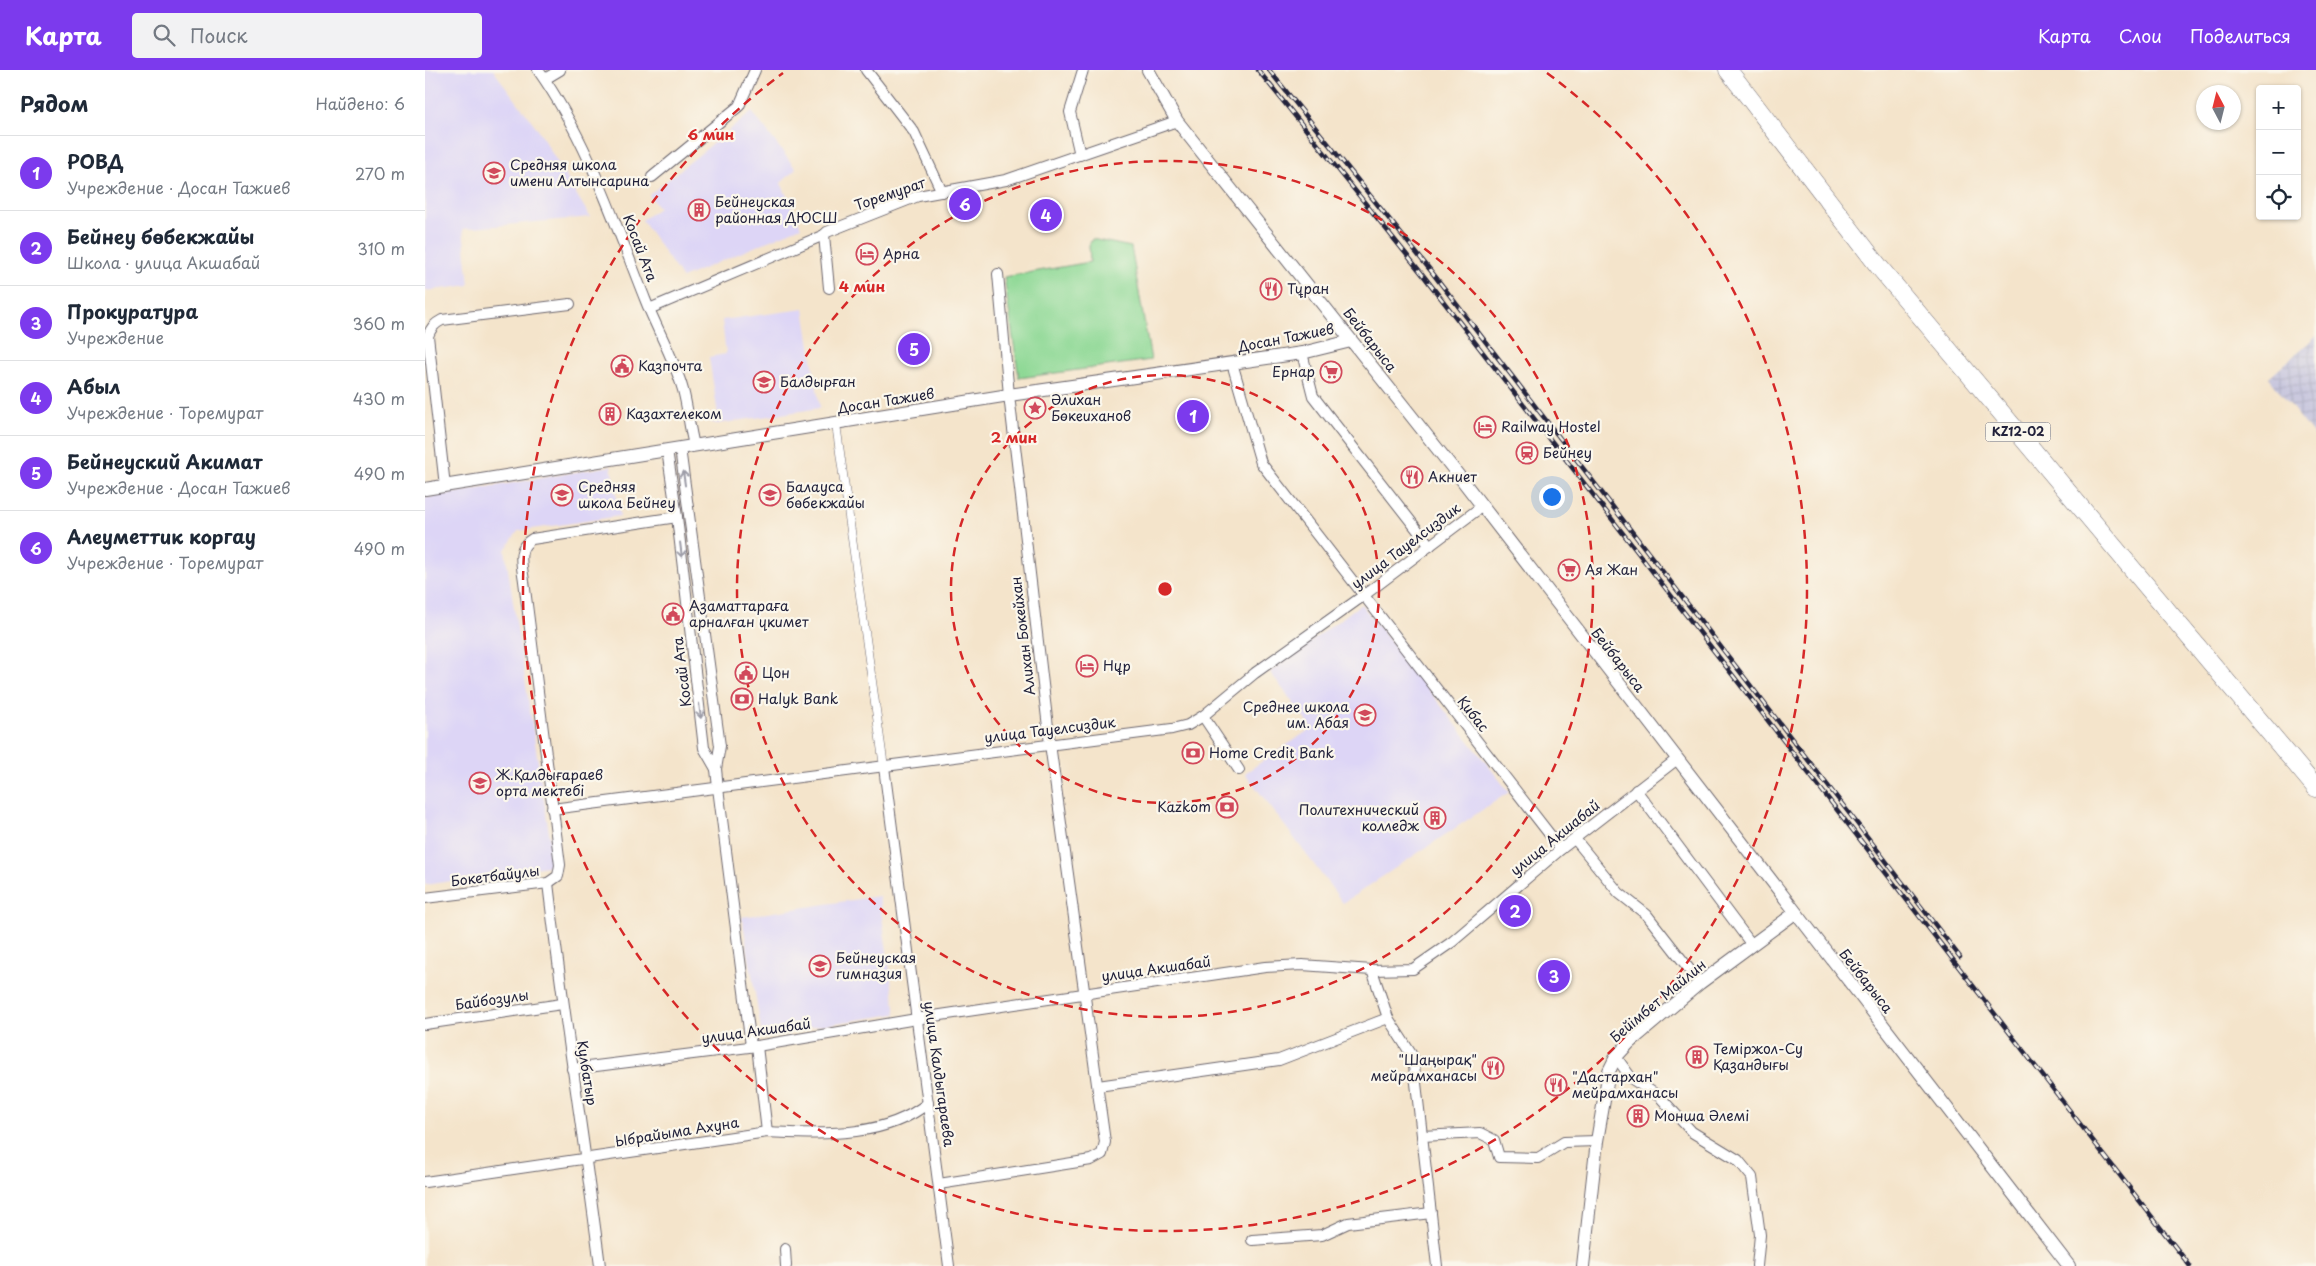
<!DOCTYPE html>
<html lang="ru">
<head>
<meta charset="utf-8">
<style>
	body { margin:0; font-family:"Playpen Sans",sans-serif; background:#f2f2f3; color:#1f2937 }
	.controls { position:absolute; right:15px; top:15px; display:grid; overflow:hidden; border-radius:5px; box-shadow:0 1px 4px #0004 }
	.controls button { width:45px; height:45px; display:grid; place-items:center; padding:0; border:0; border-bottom:1px solid #e0e1e3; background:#fff; color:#1f2937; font:25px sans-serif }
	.compass { position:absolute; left:1771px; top:15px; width:45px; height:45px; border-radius:50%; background:#fff; box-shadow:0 1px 4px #0004; rotate:353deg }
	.you { position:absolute; left:1126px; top:426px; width:18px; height:18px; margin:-12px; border:4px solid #fff; border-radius:50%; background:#1a73e8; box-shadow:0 0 0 8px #1a73e833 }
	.badge { display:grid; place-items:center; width:32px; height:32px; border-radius:50%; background:#7c3aed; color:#fff; font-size:16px; font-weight:700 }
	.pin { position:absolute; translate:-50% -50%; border:2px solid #fff; box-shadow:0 1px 5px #0006 }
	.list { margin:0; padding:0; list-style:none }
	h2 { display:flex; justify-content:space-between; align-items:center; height:65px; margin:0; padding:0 20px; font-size:21px }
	h2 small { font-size:16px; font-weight:400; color:#747a83 }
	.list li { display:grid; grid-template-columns:32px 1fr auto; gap:15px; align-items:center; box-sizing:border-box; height:75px; padding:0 20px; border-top:1px solid #e0e1e3 }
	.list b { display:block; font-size:19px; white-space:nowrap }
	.list p { margin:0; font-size:16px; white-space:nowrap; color:#747a83 }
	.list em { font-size:16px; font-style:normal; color:#747a83 }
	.icon { flex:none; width:28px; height:28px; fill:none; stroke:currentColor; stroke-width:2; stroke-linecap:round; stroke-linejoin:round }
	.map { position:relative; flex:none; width:1891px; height:1196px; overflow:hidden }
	header { display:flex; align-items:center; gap:30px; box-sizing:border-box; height:70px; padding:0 25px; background:#7c3aed; color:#fff }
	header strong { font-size:24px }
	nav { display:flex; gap:28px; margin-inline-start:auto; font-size:18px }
	.search { width:350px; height:45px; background:#f2f2f3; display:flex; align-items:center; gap:12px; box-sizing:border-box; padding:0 18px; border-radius:5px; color:#747a83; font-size:19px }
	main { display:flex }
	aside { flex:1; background:#fff }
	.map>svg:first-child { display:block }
	.built { fill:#ddd5f6 }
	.industrial { fill:url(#industrial-grid) }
	.green { fill:#8dd894; stroke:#587d68 }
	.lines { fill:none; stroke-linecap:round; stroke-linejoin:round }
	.pedestrian-casing { stroke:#6c666d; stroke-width:9 }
	.minor-casing { stroke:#6c666d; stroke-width:12 }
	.tertiary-casing { stroke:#6c666d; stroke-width:14 }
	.trunk-casing { stroke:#6c666d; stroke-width:19 }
	.pedestrian { stroke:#fff; stroke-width:8 }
	.minor { stroke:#fff; stroke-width:10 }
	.tertiary { stroke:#fff; stroke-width:12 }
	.trunk { stroke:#fff; stroke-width:18 }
	.rail-casing { stroke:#22223b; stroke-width:4.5 }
	.rail { stroke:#fbf7ec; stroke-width:2.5; stroke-dasharray:8; stroke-linecap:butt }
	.oneway { stroke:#9c9ca7 }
	.ring { fill:none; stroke:#d62828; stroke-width:2.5; stroke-dasharray:9 6 }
	.labels { text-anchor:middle; stroke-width:4.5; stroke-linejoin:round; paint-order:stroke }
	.shield { fill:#fbf7ec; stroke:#636270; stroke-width:1 }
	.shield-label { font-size:12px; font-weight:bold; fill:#22223b }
	.poi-label { font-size:14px; fill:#22223b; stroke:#fbf7ec; text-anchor:start }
	.street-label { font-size:14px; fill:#22223b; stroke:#fbf7ec }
	.centre { fill:#d62828; stroke:#fbf7ec; stroke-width:2.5 }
	.ring-label { font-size:15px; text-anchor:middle; font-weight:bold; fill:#d62828; stroke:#fbf7ec; stroke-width:4.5; stroke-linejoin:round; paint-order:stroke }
</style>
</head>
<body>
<header>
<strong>Карта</strong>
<div class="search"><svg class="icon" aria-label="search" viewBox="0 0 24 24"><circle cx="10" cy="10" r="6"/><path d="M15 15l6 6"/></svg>Поиск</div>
<nav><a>Карта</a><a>Слои</a><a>Поделиться</a></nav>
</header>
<main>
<aside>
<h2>Рядом<small>Найдено: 6</small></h2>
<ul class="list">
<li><span class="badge">1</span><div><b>РОВД</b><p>Учреждение · Досан Тажиев</p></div><em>270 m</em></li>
<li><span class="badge">2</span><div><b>Бейнеу бөбекжайы</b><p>Школа · улица Акшабай</p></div><em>310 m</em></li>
<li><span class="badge">3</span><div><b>Прокуратура</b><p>Учреждение</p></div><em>360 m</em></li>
<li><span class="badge">4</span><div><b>Абыл</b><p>Учреждение · Торемурат</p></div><em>430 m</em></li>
<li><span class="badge">5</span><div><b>Бейнеуский Акимат</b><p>Учреждение · Досан Тажиев</p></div><em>490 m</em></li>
<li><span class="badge">6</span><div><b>Алеуметтик коргау</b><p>Учреждение · Торемурат</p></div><em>490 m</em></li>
</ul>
</aside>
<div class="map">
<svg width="1891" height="1196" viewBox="0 0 1891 1196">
	<defs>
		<pattern id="industrial-grid" width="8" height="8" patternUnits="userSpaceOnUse" patternTransform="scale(1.25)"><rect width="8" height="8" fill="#c2c1dc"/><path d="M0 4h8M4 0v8" fill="none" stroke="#a6a6be"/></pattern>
	</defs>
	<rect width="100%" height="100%" fill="#fbf7ec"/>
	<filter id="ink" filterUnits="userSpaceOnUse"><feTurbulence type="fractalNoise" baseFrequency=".02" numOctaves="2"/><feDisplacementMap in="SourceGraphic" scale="10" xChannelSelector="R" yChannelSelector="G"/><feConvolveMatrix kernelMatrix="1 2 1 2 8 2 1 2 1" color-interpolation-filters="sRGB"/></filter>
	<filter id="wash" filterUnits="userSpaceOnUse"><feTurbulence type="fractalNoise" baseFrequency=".0096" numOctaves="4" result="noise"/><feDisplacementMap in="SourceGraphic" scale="20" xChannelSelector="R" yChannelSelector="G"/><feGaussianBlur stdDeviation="1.12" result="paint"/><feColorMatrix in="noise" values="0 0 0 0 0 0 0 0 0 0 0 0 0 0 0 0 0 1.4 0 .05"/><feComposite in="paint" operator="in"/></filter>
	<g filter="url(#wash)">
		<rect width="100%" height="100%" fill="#f4e4cb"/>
		<g class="built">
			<polygon points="0,0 68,0 112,58 165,147 38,159 44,215 0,221"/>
			<polygon points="327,42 371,99 356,113 376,157 257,208 217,150 234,138 224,125"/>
			<polygon points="379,239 395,338 292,354 276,349 293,345 284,287 301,284 297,250"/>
			<polygon points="186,396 195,446 93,461 80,480 129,795 0,815 0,428"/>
			<polygon points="936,534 1084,722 918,833 820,703 887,658 845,602"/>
			<polygon points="454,826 471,944 337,964 317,847"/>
		</g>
		<polygon class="industrial" points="1891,266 1891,368 1844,308"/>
		<polygon class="green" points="667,169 706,177 726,290 594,308 579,207 665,192 664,175"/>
	</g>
	<g filter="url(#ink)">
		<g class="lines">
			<g class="pedestrian-casing">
				<polyline id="pedestrian" points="411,354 459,697"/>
			</g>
			<g class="minor-casing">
				<g id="minor">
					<path d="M113 0C162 69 189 151 220 229 232 260 249 288 258 320 263 338 264 357 269 375"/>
					<polyline points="441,0 489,62 517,122"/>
					<polyline points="120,9 135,0"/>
					<polyline points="655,85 645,42 658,0"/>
					<polyline points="227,107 314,36 330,0"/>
					<polyline points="399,165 404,218"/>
					<polyline points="224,239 399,165 402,162 493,126 581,110 752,51"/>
					<polyline points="877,283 888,326 1005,476"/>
					<polyline points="807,293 836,393 1136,779"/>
					<polyline points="255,378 295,676 291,699 293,718 326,976"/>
					<polyline points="242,380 252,447 279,678 291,699"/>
					<path d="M20 416 3 266C6 258 9 254 17 250L145 234"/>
					<polyline points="778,646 814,700"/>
					<polyline points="459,697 524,1196"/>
					<polyline points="1211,720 1327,875"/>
					<polyline points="127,739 747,659 763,655 778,646 830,603 938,526 1056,437"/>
					<polyline points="1150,769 1194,823 1222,845 1275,913"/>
					<path d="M123 813C138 941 159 1068 175 1196"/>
					<path d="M0 828 123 813 133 806 135 795 99 511C97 495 91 478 107 469L252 447"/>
					<polyline points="947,900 963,948 988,987 1012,1196"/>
					<polyline points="0,954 137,934"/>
					<polyline points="332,976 342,1062"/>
					<polyline points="1191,987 1207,1009 1235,1027 1267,1062 1313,1090 1327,1107 1335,1165 1332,1196"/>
					<polyline points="147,999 332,976 509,946 840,897 877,895 947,900 988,899 1027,872 1136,779 1251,690"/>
					<polyline points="673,1016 854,990 963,948"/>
					<polyline points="997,1066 1055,1063 1069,1070 1074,1087 1113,1088 1139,1072 1172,1071"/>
					<path d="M0 1112 342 1062C395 1064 459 1069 503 1033"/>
					<polyline points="514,1114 666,1090 677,1084 680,1072 625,674 584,325 573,204"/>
					<polyline points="827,1170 897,1165 923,1153 1006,1143"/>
					<polyline points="360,1179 361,1196"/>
				</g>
			</g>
			<g class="tertiary-casing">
				<g id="tertiary">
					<polyline points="723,0 752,51 1034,406 1644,1196"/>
					<polyline points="0,419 584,325 877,283 926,271"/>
					<polyline points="1158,1196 1172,1071 1184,1001 1191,987 1204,973 1275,913 1370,843"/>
				</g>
			</g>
			<g class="trunk-casing">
				<polyline id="trunk" points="1303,0 1455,198 1891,718"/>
			</g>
			<use href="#pedestrian" class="pedestrian"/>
			<use href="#minor" class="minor"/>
			<use href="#tertiary" class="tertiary"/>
			<use href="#trunk" class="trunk"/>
			<g class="rail-casing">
				<g id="rail">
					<polyline points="833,0 998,205 1765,1196"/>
					<polyline points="844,0 1006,201 1535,887"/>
				</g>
			</g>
			<use href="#rail" class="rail"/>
		</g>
		<defs><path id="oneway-shaft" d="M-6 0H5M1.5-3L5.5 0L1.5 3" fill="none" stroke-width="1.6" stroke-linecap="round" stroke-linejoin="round" transform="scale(1.25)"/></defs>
		<g class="oneway">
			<use href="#oneway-shaft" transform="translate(259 408) rotate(-98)"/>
			<use href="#oneway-shaft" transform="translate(256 480) rotate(83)"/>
			<use href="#oneway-shaft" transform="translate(275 641) rotate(83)"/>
		</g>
	</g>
	<g class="ring">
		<circle cx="740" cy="519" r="214"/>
		<circle cx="740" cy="519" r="428"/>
		<path d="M1122 3A642 642 0 1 1 358 3"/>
	</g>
	<defs>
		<g id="school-ring" transform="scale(1.125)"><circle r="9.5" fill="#fbf7ec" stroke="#d1495b" stroke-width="1.5"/><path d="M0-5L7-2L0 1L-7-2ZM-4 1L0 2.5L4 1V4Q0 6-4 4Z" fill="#d1495b"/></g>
		<g id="building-ring" transform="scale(1.125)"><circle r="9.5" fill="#fbf7ec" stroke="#d1495b" stroke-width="1.5"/><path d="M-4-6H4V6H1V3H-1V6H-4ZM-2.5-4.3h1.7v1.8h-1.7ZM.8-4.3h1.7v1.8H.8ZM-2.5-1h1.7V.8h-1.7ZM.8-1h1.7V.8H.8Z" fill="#d1495b"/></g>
		<g id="hotel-ring" transform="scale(1.125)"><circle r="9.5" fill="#fbf7ec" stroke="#d1495b" stroke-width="1.5"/><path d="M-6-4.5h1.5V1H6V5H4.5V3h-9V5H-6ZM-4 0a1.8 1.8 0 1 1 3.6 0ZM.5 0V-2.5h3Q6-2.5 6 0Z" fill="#d1495b"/></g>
		<g id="restaurant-ring" transform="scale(1.125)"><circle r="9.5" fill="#fbf7ec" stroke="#d1495b" stroke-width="1.5"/><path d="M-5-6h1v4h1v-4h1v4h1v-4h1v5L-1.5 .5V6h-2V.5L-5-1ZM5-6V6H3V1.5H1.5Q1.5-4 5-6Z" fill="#d1495b"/></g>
		<g id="civic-ring" transform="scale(1.125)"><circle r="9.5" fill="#fbf7ec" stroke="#d1495b" stroke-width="1.5"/><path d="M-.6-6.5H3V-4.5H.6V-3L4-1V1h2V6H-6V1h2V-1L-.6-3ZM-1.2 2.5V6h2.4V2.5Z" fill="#d1495b"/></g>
		<g id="supermarket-ring" transform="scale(1.125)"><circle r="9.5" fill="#fbf7ec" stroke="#d1495b" stroke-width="1.5"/><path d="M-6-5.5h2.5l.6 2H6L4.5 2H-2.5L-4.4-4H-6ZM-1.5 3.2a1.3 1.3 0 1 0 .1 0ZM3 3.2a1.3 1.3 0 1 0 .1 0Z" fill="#d1495b"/></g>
		<g id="sight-ring" transform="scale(1.125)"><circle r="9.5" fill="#fbf7ec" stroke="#d1495b" stroke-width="1.5"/><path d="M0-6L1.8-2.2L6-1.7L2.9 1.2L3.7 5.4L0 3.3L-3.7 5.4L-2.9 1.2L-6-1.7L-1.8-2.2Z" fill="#d1495b"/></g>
		<g id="station-ring" transform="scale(1.125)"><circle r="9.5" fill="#fbf7ec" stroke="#d1495b" stroke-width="1.5"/><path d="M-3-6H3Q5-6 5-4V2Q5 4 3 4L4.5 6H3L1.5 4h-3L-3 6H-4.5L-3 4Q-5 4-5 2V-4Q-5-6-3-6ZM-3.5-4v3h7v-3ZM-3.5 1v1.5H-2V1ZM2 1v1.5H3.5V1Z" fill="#d1495b"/></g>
		<g id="bank-ring" transform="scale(1.125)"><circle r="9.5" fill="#fbf7ec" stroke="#d1495b" stroke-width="1.5"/><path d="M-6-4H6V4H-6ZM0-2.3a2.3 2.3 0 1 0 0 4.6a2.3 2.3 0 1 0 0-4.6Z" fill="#d1495b"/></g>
	</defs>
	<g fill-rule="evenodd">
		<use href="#school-ring" x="69" y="103"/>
		<use href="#building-ring" x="274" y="140"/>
		<use href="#hotel-ring" x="442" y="184"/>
		<use href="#restaurant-ring" x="846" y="219"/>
		<use href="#civic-ring" x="197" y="296"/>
		<use href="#supermarket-ring" x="906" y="302"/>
		<use href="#school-ring" x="339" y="312"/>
		<use href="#sight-ring" x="610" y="338"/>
		<use href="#building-ring" x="185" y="344"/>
		<use href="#hotel-ring" x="1060" y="357"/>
		<use href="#station-ring" x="1102" y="383"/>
		<use href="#restaurant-ring" x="987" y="407"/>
		<use href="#school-ring" x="137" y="425"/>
		<use href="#school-ring" x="345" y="425"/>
		<use href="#supermarket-ring" x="1144" y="500"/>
		<use href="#civic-ring" x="248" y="544"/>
		<use href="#hotel-ring" x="662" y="596"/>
		<use href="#civic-ring" x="321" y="603"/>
		<use href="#bank-ring" x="317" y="629"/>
		<use href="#school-ring" x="940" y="645"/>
		<use href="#bank-ring" x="768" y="683"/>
		<use href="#school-ring" x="55" y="713"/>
		<use href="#bank-ring" x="802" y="737"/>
		<use href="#building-ring" x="1010" y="748"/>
		<use href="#school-ring" x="395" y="896"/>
		<use href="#building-ring" x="1272" y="987"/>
		<use href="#restaurant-ring" x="1068" y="998"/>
		<use href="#restaurant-ring" x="1131" y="1015"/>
		<use href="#building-ring" x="1213" y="1046"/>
	</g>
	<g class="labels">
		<rect class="shield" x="1560.5" y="352.5" width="65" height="19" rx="4"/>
		<g class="shield-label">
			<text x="1593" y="366">KZ12-02</text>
		</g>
		<g class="poi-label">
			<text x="85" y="100">Средняя школа<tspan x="85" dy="16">имени Алтынсарина</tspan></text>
			<text x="290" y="137">Бейнеуская<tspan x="290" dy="16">районная ДЮСШ</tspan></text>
			<text x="458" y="189">Арна</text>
			<text x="862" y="224">Тұран</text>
			<text x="213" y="301">Казпочта</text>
			<text x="890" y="307" text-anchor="end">Ернар</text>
			<text x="355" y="317">Балдырған</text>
			<text x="626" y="335">Әлихан<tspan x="626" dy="16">Бөкеиханов</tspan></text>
			<text x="201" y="349">Казахтелеком</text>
			<text x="1076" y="362">Railway Hostel</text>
			<text x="1118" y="388">Бейнеу</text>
			<text x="1003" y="412">Акниет</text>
			<text x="153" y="422">Средняя<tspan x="153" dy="16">школа Бейнеу</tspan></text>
			<text x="361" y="422">Балауса<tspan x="361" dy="16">бөбекжайы</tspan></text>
			<text x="1160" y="505">Ая Жан</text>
			<text x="264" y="541">Азаматтараға<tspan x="264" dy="16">арналған үкимет</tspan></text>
			<text x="678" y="601">Нұр</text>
			<text x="337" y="608">Цон</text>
			<text x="333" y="634">Halyk Bank</text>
			<text x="924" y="642" text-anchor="end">Среднее школа<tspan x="924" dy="16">им. Абая</tspan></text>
			<text x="784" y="688">Home Credit Bank</text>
			<text x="71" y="710">Ж.Қалдығараев<tspan x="71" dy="16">орта мектебі</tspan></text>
			<text x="786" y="742" text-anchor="end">Kazkom</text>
			<text x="994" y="745" text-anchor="end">Политехнический<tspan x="994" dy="16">колледж</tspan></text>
			<text x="411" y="893">Бейнеуская<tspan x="411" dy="16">гимназия</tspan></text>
			<text x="1288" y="984">Теміржол-Су<tspan x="1288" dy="16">Қазандығы</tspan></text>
			<text x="1052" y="995" text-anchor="end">"Шаңырақ"<tspan x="1052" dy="16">мейрамханасы</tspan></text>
			<text x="1147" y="1012">"Дастархан"<tspan x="1147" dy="16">мейрамханасы</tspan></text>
			<text x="1229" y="1051">Монша Әлемі</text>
		</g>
		<g class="street-label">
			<text transform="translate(465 124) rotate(-19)" y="5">Торемурат</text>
			<text transform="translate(215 178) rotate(69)" y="5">Косай Ата</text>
			<text transform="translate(861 268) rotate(-11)" y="5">Досан Тажиев</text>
			<text transform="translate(945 270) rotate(52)" y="5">Бейбарыса</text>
			<text transform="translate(461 331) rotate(-9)" y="5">Досан Тажиев</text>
			<text transform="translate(981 476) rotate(-37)" y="5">улица Тауелсиздик</text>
			<text transform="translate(598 566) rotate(-97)" y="5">Алихан Бокейхан</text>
			<text transform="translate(1193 590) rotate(52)" y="5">Бейбарыса</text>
			<text transform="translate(257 602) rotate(-97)" y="5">Косай Ата</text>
			<text transform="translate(1048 644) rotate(52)" y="5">Қибас</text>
			<text transform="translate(625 660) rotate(-7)" y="5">улица Тауелсиздик</text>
			<text transform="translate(1130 768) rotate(-39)" y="5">улица Акшабай</text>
			<text transform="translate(70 806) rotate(-7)" y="5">Бокетбайулы</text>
			<text transform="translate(731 899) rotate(-8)" y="5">улица Акшабай</text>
			<text transform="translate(1441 911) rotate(52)" y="5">Бейбарыса</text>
			<text transform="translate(67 930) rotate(-8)" y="5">Байбозулы</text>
			<text transform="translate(1233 931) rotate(-40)" y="5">Бейімбет Майлин</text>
			<text transform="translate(331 961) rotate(-8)" y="5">улица Акшабай</text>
			<text transform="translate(162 1003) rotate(81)" y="5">Кулбатыр</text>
			<text transform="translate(514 1004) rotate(82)" y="5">улица Калдыгараева</text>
			<text transform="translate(252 1062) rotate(-9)" y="5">Ыбрайыма Ахуна</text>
		</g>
	</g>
	<circle cx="740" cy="519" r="8" class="centre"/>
	<g class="ring-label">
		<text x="286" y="70">6 мин</text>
		<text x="437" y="222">4 мин</text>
		<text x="589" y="373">2 мин</text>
	</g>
</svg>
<div class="controls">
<button>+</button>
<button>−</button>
<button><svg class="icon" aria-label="locate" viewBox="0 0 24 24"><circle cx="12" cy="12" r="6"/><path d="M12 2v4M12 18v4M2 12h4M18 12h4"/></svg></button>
</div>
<svg class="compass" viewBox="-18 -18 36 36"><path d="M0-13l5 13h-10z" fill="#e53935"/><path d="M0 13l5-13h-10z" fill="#747a83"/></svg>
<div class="you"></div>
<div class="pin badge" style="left:768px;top:346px">1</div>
<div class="pin badge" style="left:1090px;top:841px">2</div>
<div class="pin badge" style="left:1129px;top:906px">3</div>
<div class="pin badge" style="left:621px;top:145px">4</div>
<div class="pin badge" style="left:489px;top:279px">5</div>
<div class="pin badge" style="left:540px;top:134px">6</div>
</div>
</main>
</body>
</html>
